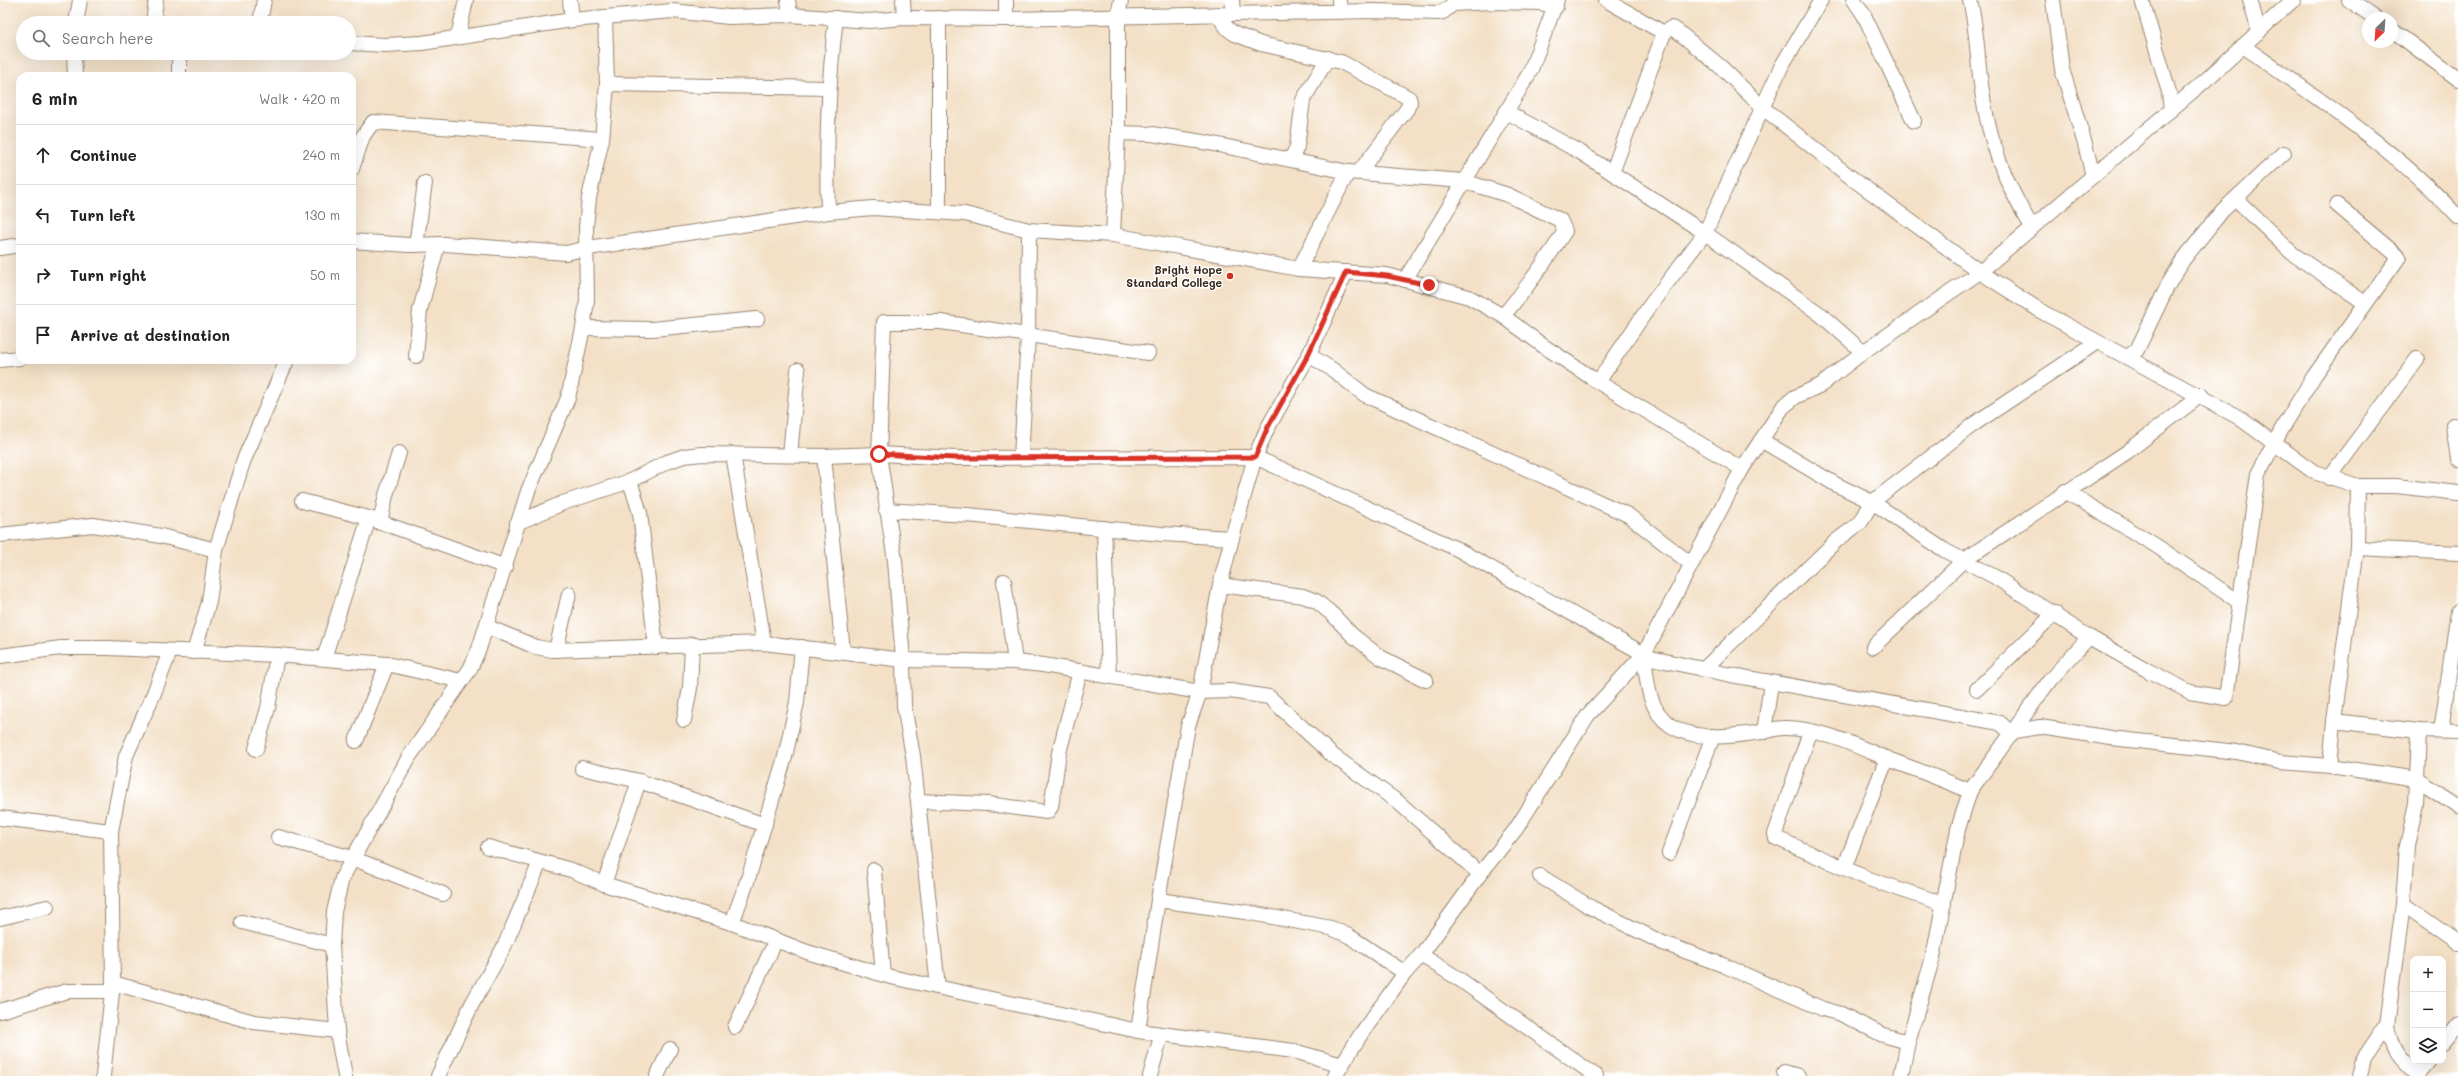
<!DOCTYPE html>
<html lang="en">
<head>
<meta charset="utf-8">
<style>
	body { margin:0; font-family:Mali,sans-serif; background:#f6f6f6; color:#202124 }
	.controls { position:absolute; right:12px; bottom:12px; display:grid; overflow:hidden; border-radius:8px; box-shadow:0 4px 16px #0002 }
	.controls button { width:36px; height:36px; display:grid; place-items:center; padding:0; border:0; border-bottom:1px solid #e0e0e0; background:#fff; color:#202124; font:20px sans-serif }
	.compass { position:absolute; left:2362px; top:12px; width:36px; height:36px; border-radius:50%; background:#fff; box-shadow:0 4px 16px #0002; rotate:205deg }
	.stop { position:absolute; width:12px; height:12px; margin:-9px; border:3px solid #d93025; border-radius:50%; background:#fff }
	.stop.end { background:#d93025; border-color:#fff; box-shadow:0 1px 4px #0008 }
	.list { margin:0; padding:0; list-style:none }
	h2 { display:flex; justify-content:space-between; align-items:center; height:52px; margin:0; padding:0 16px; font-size:17px }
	h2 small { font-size:13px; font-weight:400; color:#757577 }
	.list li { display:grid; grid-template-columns:26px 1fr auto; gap:12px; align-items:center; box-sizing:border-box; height:60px; padding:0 16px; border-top:1px solid #e0e0e0 }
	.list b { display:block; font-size:15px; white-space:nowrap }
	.list em { font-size:13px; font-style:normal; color:#757577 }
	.icon { flex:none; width:22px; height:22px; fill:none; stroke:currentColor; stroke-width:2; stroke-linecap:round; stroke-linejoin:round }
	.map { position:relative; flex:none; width:2458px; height:1076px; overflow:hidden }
	.search { position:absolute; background:#fff; box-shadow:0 4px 16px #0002; left:16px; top:16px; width:340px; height:44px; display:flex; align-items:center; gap:10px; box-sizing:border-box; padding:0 14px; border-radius:22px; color:#757577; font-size:15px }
	.panel { position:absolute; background:#fff; box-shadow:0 4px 16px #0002; left:16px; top:72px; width:340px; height:292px; border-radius:12px }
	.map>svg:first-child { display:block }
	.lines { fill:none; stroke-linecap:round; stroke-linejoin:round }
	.minor-casing { stroke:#978572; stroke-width:16 }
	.minor { stroke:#fff; stroke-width:14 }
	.route { stroke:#d93025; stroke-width:5 }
	.poi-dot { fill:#c8321e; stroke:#fff; stroke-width:1.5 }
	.labels { text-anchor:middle; stroke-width:3; stroke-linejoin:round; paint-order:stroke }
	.poi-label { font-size:11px; font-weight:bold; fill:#3b2a1e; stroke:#fff; text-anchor:end }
</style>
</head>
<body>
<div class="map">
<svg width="2458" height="1076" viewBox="0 0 2458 1076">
	<rect width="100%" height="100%" fill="#fff"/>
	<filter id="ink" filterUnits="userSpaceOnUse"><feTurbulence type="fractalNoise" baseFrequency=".025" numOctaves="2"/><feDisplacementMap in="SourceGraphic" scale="8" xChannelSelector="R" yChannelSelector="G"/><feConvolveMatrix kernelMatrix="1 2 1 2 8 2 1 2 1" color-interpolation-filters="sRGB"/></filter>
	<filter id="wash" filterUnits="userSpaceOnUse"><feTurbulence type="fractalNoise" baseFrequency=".012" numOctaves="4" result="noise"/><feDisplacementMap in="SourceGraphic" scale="16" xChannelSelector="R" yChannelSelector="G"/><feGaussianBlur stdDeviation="0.9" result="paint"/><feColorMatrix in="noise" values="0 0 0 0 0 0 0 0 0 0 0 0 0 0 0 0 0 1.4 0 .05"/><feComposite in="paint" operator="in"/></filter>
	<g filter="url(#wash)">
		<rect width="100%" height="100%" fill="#f3e0c6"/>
	</g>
	<g filter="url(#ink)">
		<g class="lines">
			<g class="minor-casing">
				<g id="minor">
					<polyline points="570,0 572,20"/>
					<polyline points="788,0 790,15"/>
					<polyline points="903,0 904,18"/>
					<polyline points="1232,0 1233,14"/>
					<polyline points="1339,0 1340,12"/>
					<polyline points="1606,0 1664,33"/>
					<polyline points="1854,0 1864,15 1914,121"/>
					<path d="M1970 0C1977 28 1977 56 1981 84 1987 134 2005 184 2032 227"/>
					<polyline points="2053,0 2062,69 2085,144 2093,176"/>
					<polyline points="2142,0 2169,92 2171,110"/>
					<polyline points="2250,0 2259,32"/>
					<polyline points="2349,0 2375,18"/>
					<polyline points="1217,14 1228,29 1235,34 1261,44 1341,62 1409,98 1410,102 1407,109 1359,172"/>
					<polyline points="1006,19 1006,0"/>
					<polyline points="76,23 80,0"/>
					<polyline points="153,23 156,0"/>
					<polyline points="260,23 264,0"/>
					<polyline points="2392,30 2458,79"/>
					<polyline points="458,37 466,0"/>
					<polyline points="349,43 385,45 422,43 572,20 672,11 729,17 790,15 869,21 904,18 1006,19 1372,11 1437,13 1443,12 1453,4 1491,2 1541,3 1556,7"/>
					<path d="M2243 46C2316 97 2398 151 2458 217"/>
					<polyline points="74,53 75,76"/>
					<polyline points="179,53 179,76"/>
					<polyline points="607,84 829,88"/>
					<polyline points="1507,112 1580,152 1705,233 1820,314 1863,352"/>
					<path d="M1118 133 1152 134 1209 143 1348 172 1463 181 1508 195 1560 220 1565 231C1546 261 1526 289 1503 316"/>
					<polyline points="1291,159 1297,147 1303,100 1328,58"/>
					<polyline points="352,169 363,136 373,122 602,139"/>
					<polyline points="1612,173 1664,33 1671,28 1676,30 1722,68 1763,108 1853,179 1980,272 2044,313 2238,417 2314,472 2358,486 2396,486 2458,493"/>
					<polyline points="2237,200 2293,254 2365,303"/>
					<path d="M828 212C826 147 828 83 836 18"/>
					<polyline points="939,212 939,18"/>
					<polyline points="1113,235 1118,133 1118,16 1121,0"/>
					<polyline points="352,241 409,245 445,244 566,253 588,248 828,212 873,208 965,214 1029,230 1113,235 1299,269 1387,275 1469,297 1503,316 1542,345 1598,382 1742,469"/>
					<polyline points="416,245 425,183"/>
					<polyline points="0,248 20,245"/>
					<polyline points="1299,269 1348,172"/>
					<polyline points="1405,280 1530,72 1557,0"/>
					<polyline points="583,328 652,329 757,319"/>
					<polyline points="1309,355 1333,370 1365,395 1628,515 1691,564"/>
					<polyline points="416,356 420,310 438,244"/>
					<polyline points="2127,357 2137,350 2168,285 2183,260 2222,211 2284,153"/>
					<polyline points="0,360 20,358"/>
					<polyline points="1598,382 1651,304 1705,233 1781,67 1821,0"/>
					<polyline points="2453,425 2458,459"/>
					<polyline points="1761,440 1835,484 1872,502 1944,550 1995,577 2089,637 2147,670 2190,692 2226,698 2258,474 2283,427 2314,376 2399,257 2337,205"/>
					<polyline points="733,454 764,643"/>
					<polyline points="790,455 798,370"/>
					<polyline points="824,456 843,652"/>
					<polyline points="1021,457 1028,337 1029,230"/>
					<polyline points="2329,478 2417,359"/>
					<polyline points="630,481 640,513 656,647"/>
					<polyline points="2358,486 2357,548 2334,721 2419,731 2458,732"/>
					<polyline points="2065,491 2155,545 2239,602"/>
					<polyline points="302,501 369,518 506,567"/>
					<polyline points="886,510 967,515 1162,534 1232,538"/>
					<polyline points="380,523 386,495 399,453"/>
					<polyline points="517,523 563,503 630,481 667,462 684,456 702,454 824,456 879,454 955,458 1255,457 1457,549 1651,658 1731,675 2000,723 2010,732 2040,727 2111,738 2237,752 2280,762 2330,766 2417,779 2458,806"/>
					<polyline points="1104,528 1109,676"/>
					<polyline points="0,535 93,525 161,536 216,550"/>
					<polyline points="2357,548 2458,553"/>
					<polyline points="1004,581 1015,662"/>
					<polyline points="1220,585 1303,596 1316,601 1332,614 1352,635 1380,657 1426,680"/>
					<polyline points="488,627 536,647 552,650 764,643 903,660 1015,662 1043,665 1200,692 1230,691 1269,697 1332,755 1398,802 1480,874"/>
					<polyline points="1873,647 1964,560 2127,452 2201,395"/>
					<polyline points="556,650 569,594"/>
					<polyline points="194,652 209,602 216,550 243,462 287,360"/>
					<path d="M1644 654C1647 679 1647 709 1670 725 1695 742 1734 736 1762 732 1769 731 1776 728 1783 728 1818 727 1856 746 1888 759 1915 769 1943 780 1970 791"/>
					<polyline points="0,656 61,648 107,648 277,655 387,664 461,681"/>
					<polyline points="324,658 369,518"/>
					<polyline points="1703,670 1836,541 1861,522 1872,502 1974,424 2097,342"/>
					<polyline points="1977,689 2055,613"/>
					<polyline points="684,720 690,688 692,644"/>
					<polyline points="2441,731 2458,611"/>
					<polyline points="1764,732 1771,683"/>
					<polyline points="1810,732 1775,834 1776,838 1869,879 1944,904"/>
					<polyline points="356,741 387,664"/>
					<polyline points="256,749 268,708 277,655"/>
					<polyline points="2330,766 2334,721"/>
					<polyline points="582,768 639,781 765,825"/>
					<polyline points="918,801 988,804 1047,812 1051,807 1059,753 1080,671"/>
					<polyline points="0,818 111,831"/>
					<polyline points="278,837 352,858 443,894"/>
					<polyline points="488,847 571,870 604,884 732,923 807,952 891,977 1138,1031 1294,1051 1342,1065"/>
					<polyline points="1669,853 1713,736"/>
					<polyline points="1844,868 1887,758"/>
					<polyline points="874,870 883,975"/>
					<polyline points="1540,876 1592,908 1663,943 1723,965 1823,1009 1841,1014 1883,1035 1908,1042"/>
					<polyline points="604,884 639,781"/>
					<polyline points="1158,900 1245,912 1331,928 1349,936 1405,973"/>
					<polyline points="2403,904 2458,943"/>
					<polyline points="0,918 47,907"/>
					<polyline points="242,922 332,945"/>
					<polyline points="732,923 748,879 785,757 797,702 802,647"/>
					<polyline points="1421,955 1459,979 1596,1076"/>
					<polyline points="113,983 254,1022 337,1031"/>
					<polyline points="938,987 913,756 904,706 903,660 895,561 879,454 884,322 941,322 1148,353"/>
					<polyline points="0,1011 67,991 112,991"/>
					<polyline points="735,1027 776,940"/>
					<polyline points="1138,1031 1158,900 1188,726 1200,692 1220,585 1232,538 1255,457 1267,429 1309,355 1346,272"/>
					<polyline points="2443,1043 2458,1024"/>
					<polyline points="1784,1072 1798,1076"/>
					<polyline points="2416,1075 2428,1061"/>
					<polyline points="103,1076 113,983 111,831 126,756 154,693 170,651"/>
					<polyline points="345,1076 337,1031 332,945 334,912 342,878 409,757 470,669 479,649 528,491 568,398 583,328 587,300 586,227 589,198 602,139 607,84 605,17"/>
					<polyline points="438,1076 472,1004 504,947 540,862"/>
					<polyline points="657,1076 670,1049"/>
					<polyline points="1150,1076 1161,1036"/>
					<polyline points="1335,1076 1361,1034 1405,973 1421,955 1480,874 1516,829 1588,715 1644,654 1742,469 1783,407 1795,397 1821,385 1863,352 1980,272 2207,79 2293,0"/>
					<polyline points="1901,1076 1908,1042 1933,957 1958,829 1970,791 2050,680 2089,637"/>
					<polyline points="2360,1076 2364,1059 2387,1025"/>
					<path d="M2418 1076C2399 1059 2391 1051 2387 1025L2403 904 2407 846 2416 804 2419 731"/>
				</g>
			</g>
			<use href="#minor" class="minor"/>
		</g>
	</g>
	<g class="lines" filter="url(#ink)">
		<polyline class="route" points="879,454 955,458 1255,457 1267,429 1308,355 1346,272 1387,276 1429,285"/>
	</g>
	<circle class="poi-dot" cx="1230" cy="276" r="4"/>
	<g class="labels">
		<g class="poi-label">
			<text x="1222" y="274">Bright Hope<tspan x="1222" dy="13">Standard College</tspan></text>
		</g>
	</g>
</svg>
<div class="controls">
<button>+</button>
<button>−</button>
<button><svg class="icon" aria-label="layers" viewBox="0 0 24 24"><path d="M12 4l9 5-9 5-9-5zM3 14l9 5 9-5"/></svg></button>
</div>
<svg class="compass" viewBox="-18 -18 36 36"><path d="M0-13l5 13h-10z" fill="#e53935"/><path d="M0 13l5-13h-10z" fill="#757577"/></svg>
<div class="stop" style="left:879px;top:454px"></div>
<div class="stop end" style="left:1429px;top:285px"></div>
<div class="search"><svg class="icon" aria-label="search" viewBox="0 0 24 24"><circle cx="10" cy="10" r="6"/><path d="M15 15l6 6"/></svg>Search here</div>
<section class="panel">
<h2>6 min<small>Walk · 420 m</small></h2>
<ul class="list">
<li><svg class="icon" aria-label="ahead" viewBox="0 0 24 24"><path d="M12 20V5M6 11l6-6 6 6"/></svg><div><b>Continue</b></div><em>240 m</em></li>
<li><svg class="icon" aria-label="left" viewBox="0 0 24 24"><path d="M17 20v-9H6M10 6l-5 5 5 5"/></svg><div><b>Turn left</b></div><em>130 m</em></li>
<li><svg class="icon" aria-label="right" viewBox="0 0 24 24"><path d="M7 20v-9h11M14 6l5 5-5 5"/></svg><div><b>Turn right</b></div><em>50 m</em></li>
<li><svg class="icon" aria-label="arrive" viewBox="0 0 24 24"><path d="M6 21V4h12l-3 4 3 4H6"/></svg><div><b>Arrive at destination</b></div></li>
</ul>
</section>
</div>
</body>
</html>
